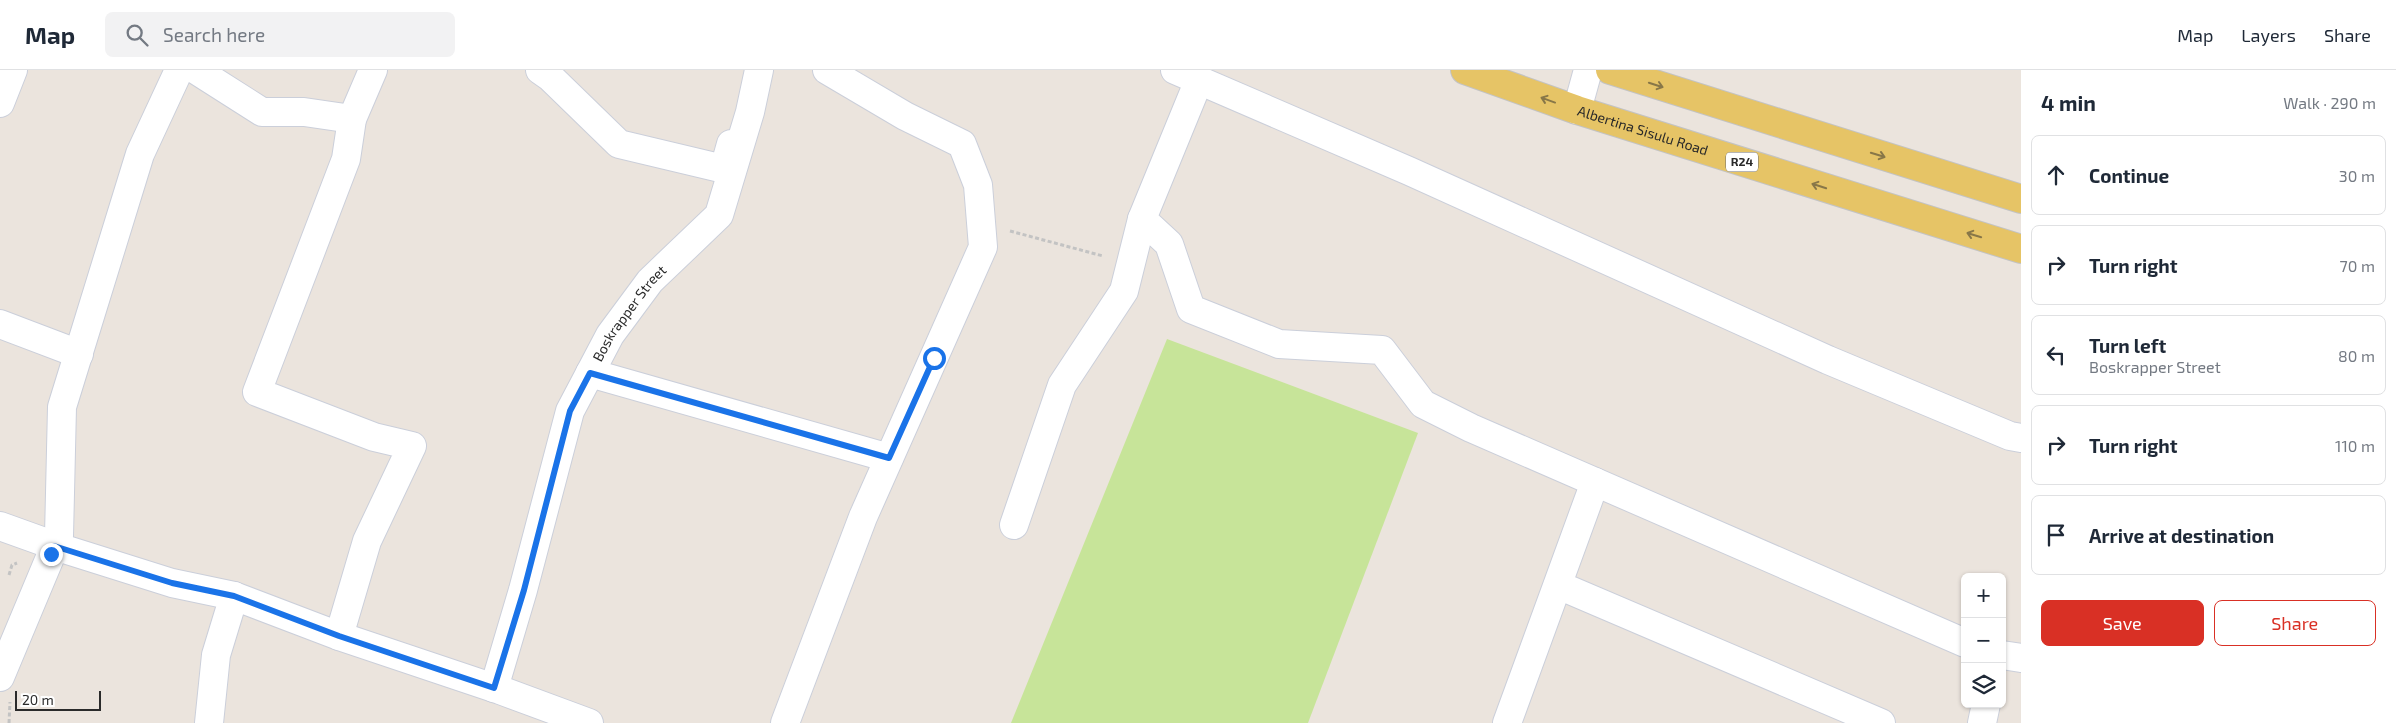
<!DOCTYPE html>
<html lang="en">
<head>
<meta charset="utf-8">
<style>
	body { margin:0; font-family:"Exo 2",sans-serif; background:#f2f2f3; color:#1f2937 }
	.controls { position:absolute; right:15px; bottom:15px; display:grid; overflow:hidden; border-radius:8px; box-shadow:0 1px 4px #0004 }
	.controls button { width:45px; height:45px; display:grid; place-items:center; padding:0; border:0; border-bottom:1px solid #e0e1e3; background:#fff; color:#1f2937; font:25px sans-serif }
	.scale { position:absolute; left:15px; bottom:12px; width:86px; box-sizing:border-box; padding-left:5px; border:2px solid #2a2a2a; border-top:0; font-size:14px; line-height:18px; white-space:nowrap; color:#2a2a2a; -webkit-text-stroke:4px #fff; paint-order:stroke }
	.stop { position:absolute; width:15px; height:15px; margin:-11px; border:4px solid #1a73e8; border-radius:50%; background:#fff }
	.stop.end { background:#1a73e8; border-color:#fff; box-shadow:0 1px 5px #0008 }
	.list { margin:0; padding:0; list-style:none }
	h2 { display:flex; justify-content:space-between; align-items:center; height:65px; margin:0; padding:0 20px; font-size:21px }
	h2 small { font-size:16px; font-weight:400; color:#747a83 }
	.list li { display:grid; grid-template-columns:32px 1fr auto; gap:15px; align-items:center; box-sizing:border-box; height:80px; margin:0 10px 10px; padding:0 10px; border:1px solid #e0e1e3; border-radius:8px }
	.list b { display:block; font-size:19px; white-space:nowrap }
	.list p { margin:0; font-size:16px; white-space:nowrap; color:#747a83 }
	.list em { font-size:16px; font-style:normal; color:#747a83 }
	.actions { display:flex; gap:10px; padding:15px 20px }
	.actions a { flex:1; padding:11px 0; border:1px solid #d93025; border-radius:8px; text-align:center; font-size:18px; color:#d93025 }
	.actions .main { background:#d93025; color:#fff }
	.icon { flex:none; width:28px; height:28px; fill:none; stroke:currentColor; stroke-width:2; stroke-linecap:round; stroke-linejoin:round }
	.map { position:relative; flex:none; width:2021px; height:653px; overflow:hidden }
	header { display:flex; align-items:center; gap:30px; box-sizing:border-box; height:70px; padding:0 25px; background:#fff; border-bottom:1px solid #e0e1e3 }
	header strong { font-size:24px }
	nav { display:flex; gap:28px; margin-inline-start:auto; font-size:18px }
	.search { width:350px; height:45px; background:#f2f2f3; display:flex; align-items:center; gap:12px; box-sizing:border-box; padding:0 18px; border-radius:8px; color:#747a83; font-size:19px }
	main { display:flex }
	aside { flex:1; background:#fff }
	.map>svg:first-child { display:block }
	.pitch { fill:#c7e499 }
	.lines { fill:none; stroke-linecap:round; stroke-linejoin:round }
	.minor-casing { stroke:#cbcfda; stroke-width:30 }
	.primary-casing { stroke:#c3c3c3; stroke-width:30 }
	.path { stroke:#c3c3c3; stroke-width:3; stroke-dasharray:4 2.5; stroke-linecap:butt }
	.minor { stroke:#fff; stroke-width:28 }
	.primary { stroke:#e6c466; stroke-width:28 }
	.oneway { stroke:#887748 }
	.route { stroke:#1a73e8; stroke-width:6 }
	.labels { text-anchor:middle; stroke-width:4; stroke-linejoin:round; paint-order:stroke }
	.shield { fill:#fff; stroke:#6a6a6a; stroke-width:1 }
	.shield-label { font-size:12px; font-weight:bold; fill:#2a2a2a }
	.street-label { font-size:14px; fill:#2a2a2a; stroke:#fff }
</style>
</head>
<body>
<header>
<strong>Map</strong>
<div class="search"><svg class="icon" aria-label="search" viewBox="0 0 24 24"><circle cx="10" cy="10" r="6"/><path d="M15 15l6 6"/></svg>Search here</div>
<nav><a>Map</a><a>Layers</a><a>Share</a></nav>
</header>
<main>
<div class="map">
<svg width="2021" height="653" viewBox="0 0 2021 653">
	<rect width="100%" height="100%" fill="#ebe4dd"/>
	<polygon class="pitch" points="1167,269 1418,363 1308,653 1011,653"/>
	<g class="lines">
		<g class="minor-casing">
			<g id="minor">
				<polyline points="196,0 262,42 304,42 352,49"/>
				<polyline points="540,0 550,7 619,74 724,99 731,74"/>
				<polyline points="1175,0 1409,101 1828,290 2010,366 2021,368"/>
				<polyline points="1199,10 1142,149 1169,174 1191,239 1279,274 1382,280 1423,334 1471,358 1965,573"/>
				<polyline points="0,33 13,0"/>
				<polyline points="1577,40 1588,0"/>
				<polyline points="0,254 79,284"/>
				<polyline points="590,303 889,388"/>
				<polyline points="1014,455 1062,315 1124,221 1142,149"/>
				<polyline points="0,456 64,479 172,513 234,526 339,566 367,471 412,376 374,367 257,322 346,89 352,49 373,0"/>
				<polyline points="1558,515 1881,653"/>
				<polyline points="339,566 500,620 589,653"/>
				<polyline points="2002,585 2021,588"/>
				<polyline points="0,607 59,466 62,337 140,84 179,0"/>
				<path id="s1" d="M494 618 523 520 570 341 610 265 650 211 719 145 750 42 759 0"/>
				<polyline points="209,653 216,585 234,526"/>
				<polyline points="785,653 863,447 983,177 978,115 962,74 905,46 827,0"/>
				<polyline points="1507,653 1595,412"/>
				<polyline points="1982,653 1986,634"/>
			</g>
		</g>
		<g class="primary-casing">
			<g id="primary">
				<path id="s2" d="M1465 0 1577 40 2021 179"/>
				<polyline points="1610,0 2021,129"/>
			</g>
		</g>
		<g class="path">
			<polyline points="1010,161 1103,186"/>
			<polyline points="9,505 12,495 17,493"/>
			<polyline points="9,653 10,632"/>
		</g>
		<use href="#minor" class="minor"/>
		<use href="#primary" class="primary"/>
	</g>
	<defs><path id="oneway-shaft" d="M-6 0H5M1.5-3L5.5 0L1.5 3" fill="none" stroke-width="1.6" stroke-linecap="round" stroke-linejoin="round" transform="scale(1.25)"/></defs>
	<g class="oneway">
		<use href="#oneway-shaft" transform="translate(1656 15) rotate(18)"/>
		<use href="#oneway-shaft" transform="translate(1548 30) rotate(-160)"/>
		<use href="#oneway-shaft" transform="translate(1878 85) rotate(17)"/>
		<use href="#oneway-shaft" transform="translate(1819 116) rotate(-162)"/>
		<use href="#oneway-shaft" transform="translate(1974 165) rotate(-163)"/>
	</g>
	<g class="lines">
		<polyline class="route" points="51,484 54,476 172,513 234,526 339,566 494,618 524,520 570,341 590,303 889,388 934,288"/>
	</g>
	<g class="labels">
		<rect class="shield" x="1726" y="82.5" width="32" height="19" rx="4"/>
		<g class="shield-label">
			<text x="1742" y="96">R24</text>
		</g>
		<g class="street-label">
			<text dy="5" stroke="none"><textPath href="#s2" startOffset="188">Albertina Sisulu Road</textPath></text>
			<text dy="5" stroke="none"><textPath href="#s1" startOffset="402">Boskrapper Street</textPath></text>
		</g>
	</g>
</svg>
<div class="controls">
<button>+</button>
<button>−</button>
<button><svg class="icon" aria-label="layers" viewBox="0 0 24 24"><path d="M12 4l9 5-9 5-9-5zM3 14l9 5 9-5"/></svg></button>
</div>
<div class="scale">20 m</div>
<div class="stop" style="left:934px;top:288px"></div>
<div class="stop end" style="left:51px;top:484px"></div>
</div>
<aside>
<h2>4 min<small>Walk · 290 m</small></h2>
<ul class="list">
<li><svg class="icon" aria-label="ahead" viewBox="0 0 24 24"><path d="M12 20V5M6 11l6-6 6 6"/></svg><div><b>Continue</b></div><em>30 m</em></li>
<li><svg class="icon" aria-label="right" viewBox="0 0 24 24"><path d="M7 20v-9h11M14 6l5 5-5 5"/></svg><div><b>Turn right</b></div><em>70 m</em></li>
<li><svg class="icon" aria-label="left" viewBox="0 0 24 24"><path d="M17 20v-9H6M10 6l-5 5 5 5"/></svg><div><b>Turn left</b><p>Boskrapper Street</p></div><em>80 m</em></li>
<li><svg class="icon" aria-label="right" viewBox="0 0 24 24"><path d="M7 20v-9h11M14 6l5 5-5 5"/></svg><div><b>Turn right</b></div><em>110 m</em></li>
<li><svg class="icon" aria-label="arrive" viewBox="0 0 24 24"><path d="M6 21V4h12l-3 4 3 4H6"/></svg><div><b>Arrive at destination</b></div></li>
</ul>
<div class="actions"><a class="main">Save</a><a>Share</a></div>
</aside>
</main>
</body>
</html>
